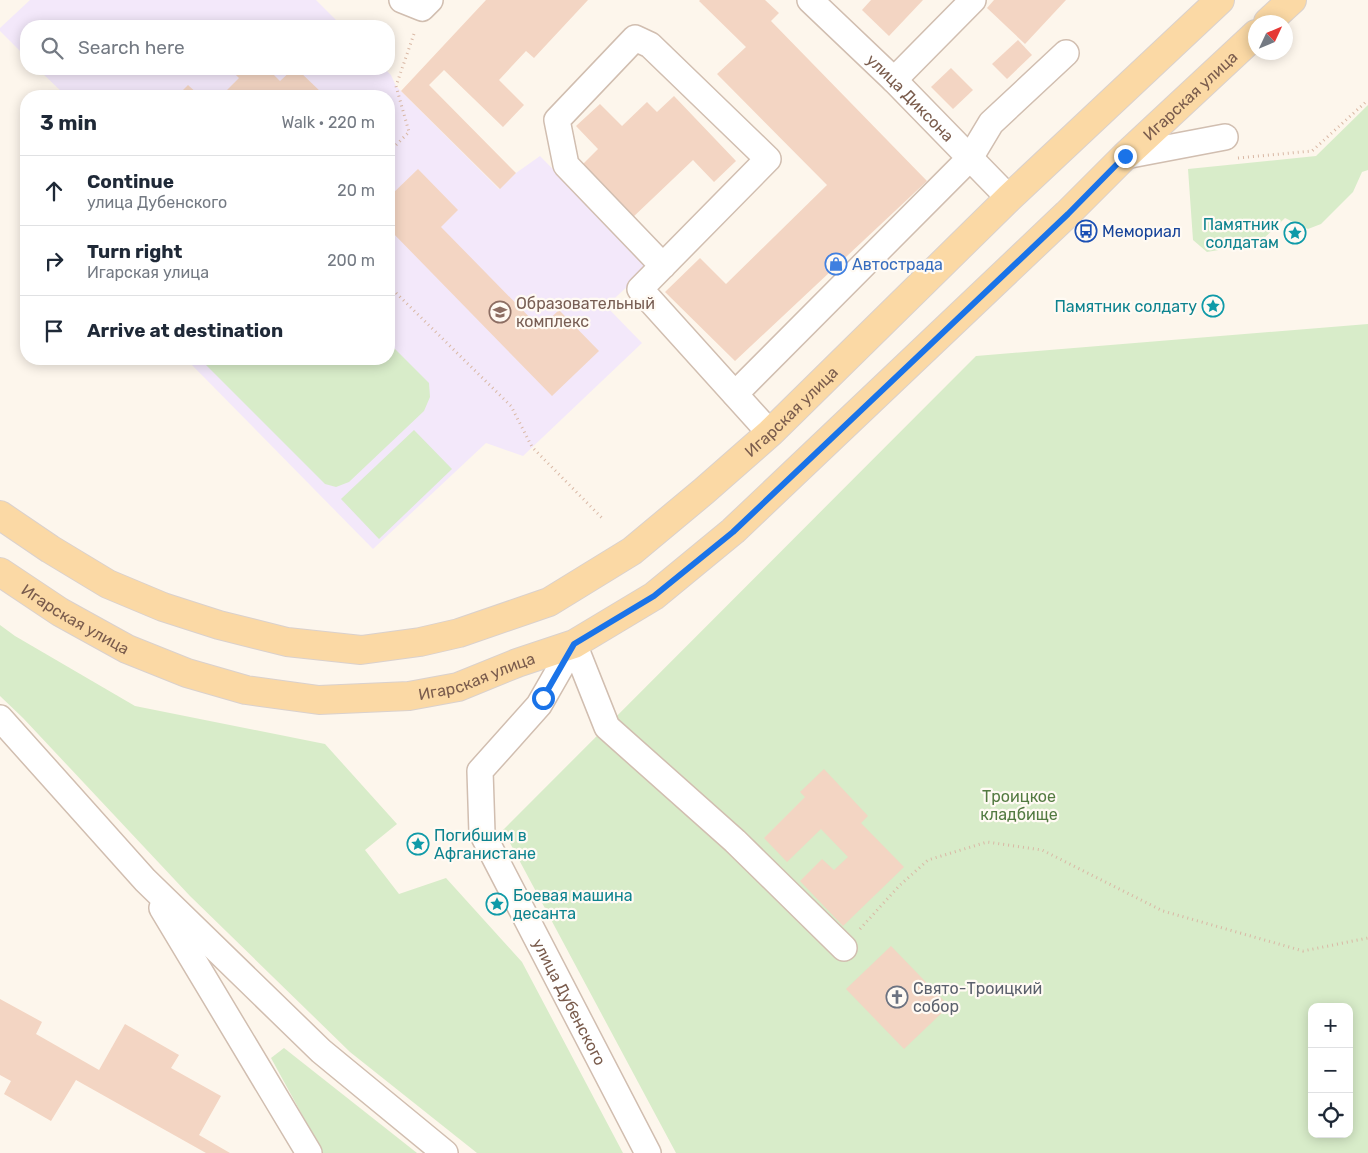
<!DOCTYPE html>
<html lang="en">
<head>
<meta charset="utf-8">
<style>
	body { margin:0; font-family:Rubik,sans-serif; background:#f6f6f7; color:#1f2937 }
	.controls { position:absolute; right:15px; bottom:15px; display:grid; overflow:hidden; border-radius:10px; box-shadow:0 2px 12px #0003 }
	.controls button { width:45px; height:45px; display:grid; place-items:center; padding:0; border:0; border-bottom:1px solid #e0e1e3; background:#fff; color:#1f2937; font:25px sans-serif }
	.compass { position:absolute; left:1248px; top:15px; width:45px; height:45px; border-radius:50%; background:#fff; box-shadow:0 2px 12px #0003; rotate:46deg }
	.stop { position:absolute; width:15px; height:15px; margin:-11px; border:4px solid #1a73e8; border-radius:50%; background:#fff }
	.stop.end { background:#1a73e8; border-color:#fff; box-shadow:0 1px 5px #0008 }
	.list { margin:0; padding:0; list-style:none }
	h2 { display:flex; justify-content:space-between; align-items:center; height:65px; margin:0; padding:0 20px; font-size:21px }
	h2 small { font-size:16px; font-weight:400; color:#747a83 }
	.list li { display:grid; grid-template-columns:32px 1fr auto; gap:15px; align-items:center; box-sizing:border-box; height:70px; padding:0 20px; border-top:1px solid #e0e1e3 }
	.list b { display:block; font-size:19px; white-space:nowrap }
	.list p { margin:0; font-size:16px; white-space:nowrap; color:#747a83 }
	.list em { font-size:16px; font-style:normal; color:#747a83 }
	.icon { flex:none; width:28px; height:28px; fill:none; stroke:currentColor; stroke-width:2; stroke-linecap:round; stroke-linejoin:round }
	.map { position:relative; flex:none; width:1368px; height:1153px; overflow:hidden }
	.search { position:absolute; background:#fff; box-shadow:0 2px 12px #0003; left:20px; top:20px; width:375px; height:55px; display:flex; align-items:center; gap:12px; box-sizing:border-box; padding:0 18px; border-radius:20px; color:#747a83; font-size:19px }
	.panel { position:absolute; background:#fff; box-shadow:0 2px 12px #0003; left:20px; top:90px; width:375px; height:275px; border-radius:20px }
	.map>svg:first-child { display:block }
	.education { fill:#f3e8fa }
	.green { fill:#d8ecc9; fill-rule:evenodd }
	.building { fill:#f3d5c3 }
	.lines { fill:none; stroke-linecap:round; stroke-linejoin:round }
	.minor-casing { stroke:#d1beb0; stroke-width:28 }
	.major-casing { stroke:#dad1cd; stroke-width:30 }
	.path { stroke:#d9b8a5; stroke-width:3; stroke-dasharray:1 4; stroke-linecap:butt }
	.minor { stroke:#fff; stroke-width:25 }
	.major { stroke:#fbd9a5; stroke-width:28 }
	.route { stroke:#1a73e8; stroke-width:6 }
	.labels { text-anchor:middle; stroke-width:4.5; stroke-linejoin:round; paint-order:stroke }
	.street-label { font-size:16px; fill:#7a5c4d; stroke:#fffaf3 }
	.culture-label { font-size:16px; fill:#0d838f; stroke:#fffaf3; text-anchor:end }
	.transit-label { font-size:16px; fill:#164399; stroke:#fffaf3; text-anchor:start }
	.shop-label { font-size:16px; fill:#366cbe; stroke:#fffaf3; text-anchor:start }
	.education-label { font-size:16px; fill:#785e54; stroke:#fffaf3; text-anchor:start }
	.park-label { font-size:16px; fill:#537a41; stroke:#fffaf3 }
	.worship-label { font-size:16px; fill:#5b616d; stroke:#fffaf3; text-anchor:start }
</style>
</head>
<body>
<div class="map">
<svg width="1368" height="1153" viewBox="0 0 1368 1153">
	<rect width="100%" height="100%" fill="#fdf6ec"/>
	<g class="education">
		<polygon points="30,0 316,0 342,26 26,26 26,57 0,31 0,28"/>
		<polygon points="38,69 385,69 391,75 396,86 499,189 516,173 540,156 649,267 606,306 642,343 523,456 486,443 373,549 186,359 389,359 389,96 66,96"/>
	</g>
	<g class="green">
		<polygon points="1368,105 1368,170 1362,172 1353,192 1321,224 1308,229 1285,218 1259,243 1207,252 1193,240 1188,169 1316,156"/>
		<path d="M1368 324V1153H676L503 830 976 356ZM1312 1007H1349V1134H1312Z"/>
		<polygon points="389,343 429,383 430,397 424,411 349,482 336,487 325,484 200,359 389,359"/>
		<polygon points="414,430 452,469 379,539 341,499"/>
		<polygon points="0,625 15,636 135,706 325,744 397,824 365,850 399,894 446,878 522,962 623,1153 477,1153 350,1052 190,896 23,718 0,696"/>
		<polygon points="284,1048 417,1153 323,1153 271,1058"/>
	</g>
	<g class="building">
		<polygon points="486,0 588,0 534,58 526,51 499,80 524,105 503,127 444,70 429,85 516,173 500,189 401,91"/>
		<polygon points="700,0 765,0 779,13 771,21 927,181 735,361 665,292 700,258 726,284 827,185 717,74 746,47 699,1"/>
		<polygon points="871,0 923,0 889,36 862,10"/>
		<polygon points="994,0 1066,0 1025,44 987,8"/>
		<polygon points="1018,40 1032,55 1007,79 992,64"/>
		<polygon points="951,68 973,90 953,109 931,87"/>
		<polygon points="230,69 268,69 280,81 293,69 297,69 323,94 320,96 221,96 239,78"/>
		<polygon points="188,85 200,96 177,96"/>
		<polygon points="674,96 736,161 714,182 693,160 631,219 581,166 598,149 576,126 600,104 622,126 647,102 657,112"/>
		<polygon points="418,169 458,210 441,227 540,328 559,310 599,351 552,396 389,229 389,197"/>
		<polygon points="824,769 868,816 861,823 904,867 843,926 800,881 822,859 834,870 848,857 821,829 787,862 764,838 805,797 800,792"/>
		<polygon points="891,946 949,1006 904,1049 846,989"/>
		<polygon points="0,999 42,1022 36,1034 99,1070 125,1024 179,1055 171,1068 221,1096 199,1135 230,1153 206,1153 76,1080 51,1121 4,1094 11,1081 0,1075"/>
	</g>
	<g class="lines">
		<g class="minor-casing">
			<g id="minor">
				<polyline points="402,0 422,8 430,0"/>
				<path id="s1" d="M810 0 894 80 1009 198"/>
				<polyline points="894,80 973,0"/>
				<polyline points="1125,156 1225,137"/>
				<polyline points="663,266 566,165 557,120 635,38 650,45 768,159 640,289 770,433"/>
				<polyline points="735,394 970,158 991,123 1066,53"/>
				<path id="s2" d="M574 644 539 705 480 771 482 833 648 1153"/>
				<polyline points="574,644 607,727 735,841 844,948"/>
				<polyline points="0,718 145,880 321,1051 445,1153"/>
				<polyline points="162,908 309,1153"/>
			</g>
		</g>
		<g class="major-casing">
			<g id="major">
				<polyline points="1268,22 1292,0"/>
				<path id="s3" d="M0 515 50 549 108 584 163 607 219 625 287 642 361 650 420 642 459 633 549 602 632 551 704 491 770 433 1009 198 1220 0"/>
				<path id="s4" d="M0 572 60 612 127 649 187 673 246 690 319 700 409 696 458 687 517 663 574 644 654 596 733 531 1067 214 1125 156 1256 34"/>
			</g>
		</g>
		<g class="path">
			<polyline points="389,152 409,132 396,86 415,31"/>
			<polyline points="1238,158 1312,151 1368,100"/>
			<polyline points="389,286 511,406 532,447 604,520"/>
			<polyline points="860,929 899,886 928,860 987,842 1042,850 1163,911 1303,951 1368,938"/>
		</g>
		<use href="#minor" class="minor"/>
		<use href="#major" class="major"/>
	</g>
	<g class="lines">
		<polyline class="route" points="543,698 574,644 654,596 733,532 1068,214 1125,156"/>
	</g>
	<defs>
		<g id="bus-ring" transform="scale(1.125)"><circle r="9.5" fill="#fffaf3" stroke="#1a4fb4" stroke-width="1.5"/><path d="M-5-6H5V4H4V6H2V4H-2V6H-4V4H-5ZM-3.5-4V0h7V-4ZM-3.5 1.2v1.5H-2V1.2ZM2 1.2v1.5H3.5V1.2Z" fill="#1a4fb4"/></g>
		<g id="sight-ring" transform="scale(1.125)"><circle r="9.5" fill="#fffaf3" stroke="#0f9aa8" stroke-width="1.5"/><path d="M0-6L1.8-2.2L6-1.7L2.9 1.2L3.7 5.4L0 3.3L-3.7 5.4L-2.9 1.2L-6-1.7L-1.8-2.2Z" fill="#0f9aa8"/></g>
		<g id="shop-ring" transform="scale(1.125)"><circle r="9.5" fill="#fffaf3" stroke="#3f7fe0" stroke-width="1.5"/><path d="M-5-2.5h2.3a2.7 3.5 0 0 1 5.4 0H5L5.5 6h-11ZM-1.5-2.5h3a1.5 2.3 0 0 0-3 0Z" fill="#3f7fe0"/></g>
		<g id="school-ring" transform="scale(1.125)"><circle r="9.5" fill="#fffaf3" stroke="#8d6e63" stroke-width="1.5"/><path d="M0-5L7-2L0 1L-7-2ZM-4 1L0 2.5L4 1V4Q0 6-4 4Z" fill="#8d6e63"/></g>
		<g id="church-ring" transform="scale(1.125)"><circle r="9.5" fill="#fffaf3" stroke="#6b7280" stroke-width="1.5"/><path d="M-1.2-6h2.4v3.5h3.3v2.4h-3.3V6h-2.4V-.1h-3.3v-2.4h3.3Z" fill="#6b7280"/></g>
	</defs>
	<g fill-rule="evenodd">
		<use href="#bus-ring" x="1086" y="231"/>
		<use href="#sight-ring" x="1295" y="233"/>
		<use href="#shop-ring" x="836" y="264"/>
		<use href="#sight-ring" x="1213" y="306"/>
		<use href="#school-ring" x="500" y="312"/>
		<use href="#sight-ring" x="418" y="844"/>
		<use href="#sight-ring" x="497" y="904"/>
		<use href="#church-ring" x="897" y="997"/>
	</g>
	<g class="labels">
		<g class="street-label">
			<text dy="6" stroke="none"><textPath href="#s4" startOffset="1439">Игарская улица</textPath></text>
			<text dy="6" stroke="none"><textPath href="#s1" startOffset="140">улица Диксона</textPath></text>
			<text dy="6" stroke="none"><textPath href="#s3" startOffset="895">Игарская улица</textPath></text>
			<text dy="6" stroke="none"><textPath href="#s4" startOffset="89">Игарская улица</textPath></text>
			<text dy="6" stroke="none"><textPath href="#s4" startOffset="509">Игарская улица</textPath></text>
			<text dy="6" stroke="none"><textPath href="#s2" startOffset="411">улица Дубенского</textPath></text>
		</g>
		<g class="culture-label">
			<text x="1279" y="230">Памятник<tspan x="1279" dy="18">солдатам</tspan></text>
			<text x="1197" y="312">Памятник солдату</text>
			<text x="434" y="841" text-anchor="start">Погибшим в<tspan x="434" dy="18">Афганистане</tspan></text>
			<text x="513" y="901" text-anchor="start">Боевая машина<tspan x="513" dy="18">десанта</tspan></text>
		</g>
		<g class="transit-label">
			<text x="1102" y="237">Мемориал</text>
		</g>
		<g class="shop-label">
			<text x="852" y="270">Автострада</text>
		</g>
		<g class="education-label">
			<text x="516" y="309">Образовательный<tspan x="516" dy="18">комплекс</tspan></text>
		</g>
		<g class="park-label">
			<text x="1019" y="802">Троицкое<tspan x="1019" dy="18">кладбище</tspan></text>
		</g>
		<g class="worship-label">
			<text x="913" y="994">Свято-Троицкий<tspan x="913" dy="18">собор</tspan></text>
		</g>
	</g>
</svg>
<div class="controls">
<button>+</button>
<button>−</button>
<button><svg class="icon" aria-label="locate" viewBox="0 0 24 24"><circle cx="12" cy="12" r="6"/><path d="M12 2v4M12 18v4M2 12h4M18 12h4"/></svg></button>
</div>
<svg class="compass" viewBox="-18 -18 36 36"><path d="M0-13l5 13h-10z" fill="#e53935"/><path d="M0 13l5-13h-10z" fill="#747a83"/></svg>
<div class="stop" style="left:543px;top:698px"></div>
<div class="stop end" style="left:1125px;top:156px"></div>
<div class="search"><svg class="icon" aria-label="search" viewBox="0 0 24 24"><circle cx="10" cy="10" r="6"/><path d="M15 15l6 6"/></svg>Search here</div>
<section class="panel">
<h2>3 min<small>Walk · 220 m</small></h2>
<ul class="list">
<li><svg class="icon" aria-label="ahead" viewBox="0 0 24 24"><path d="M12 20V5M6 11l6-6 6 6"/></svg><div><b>Continue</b><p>улица Дубенского</p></div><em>20 m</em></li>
<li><svg class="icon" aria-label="right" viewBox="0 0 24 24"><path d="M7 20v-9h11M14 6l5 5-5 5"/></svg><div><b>Turn right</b><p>Игарская улица</p></div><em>200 m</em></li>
<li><svg class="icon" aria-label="arrive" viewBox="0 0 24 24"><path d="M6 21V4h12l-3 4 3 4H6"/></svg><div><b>Arrive at destination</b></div></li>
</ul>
</section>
</div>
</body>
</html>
